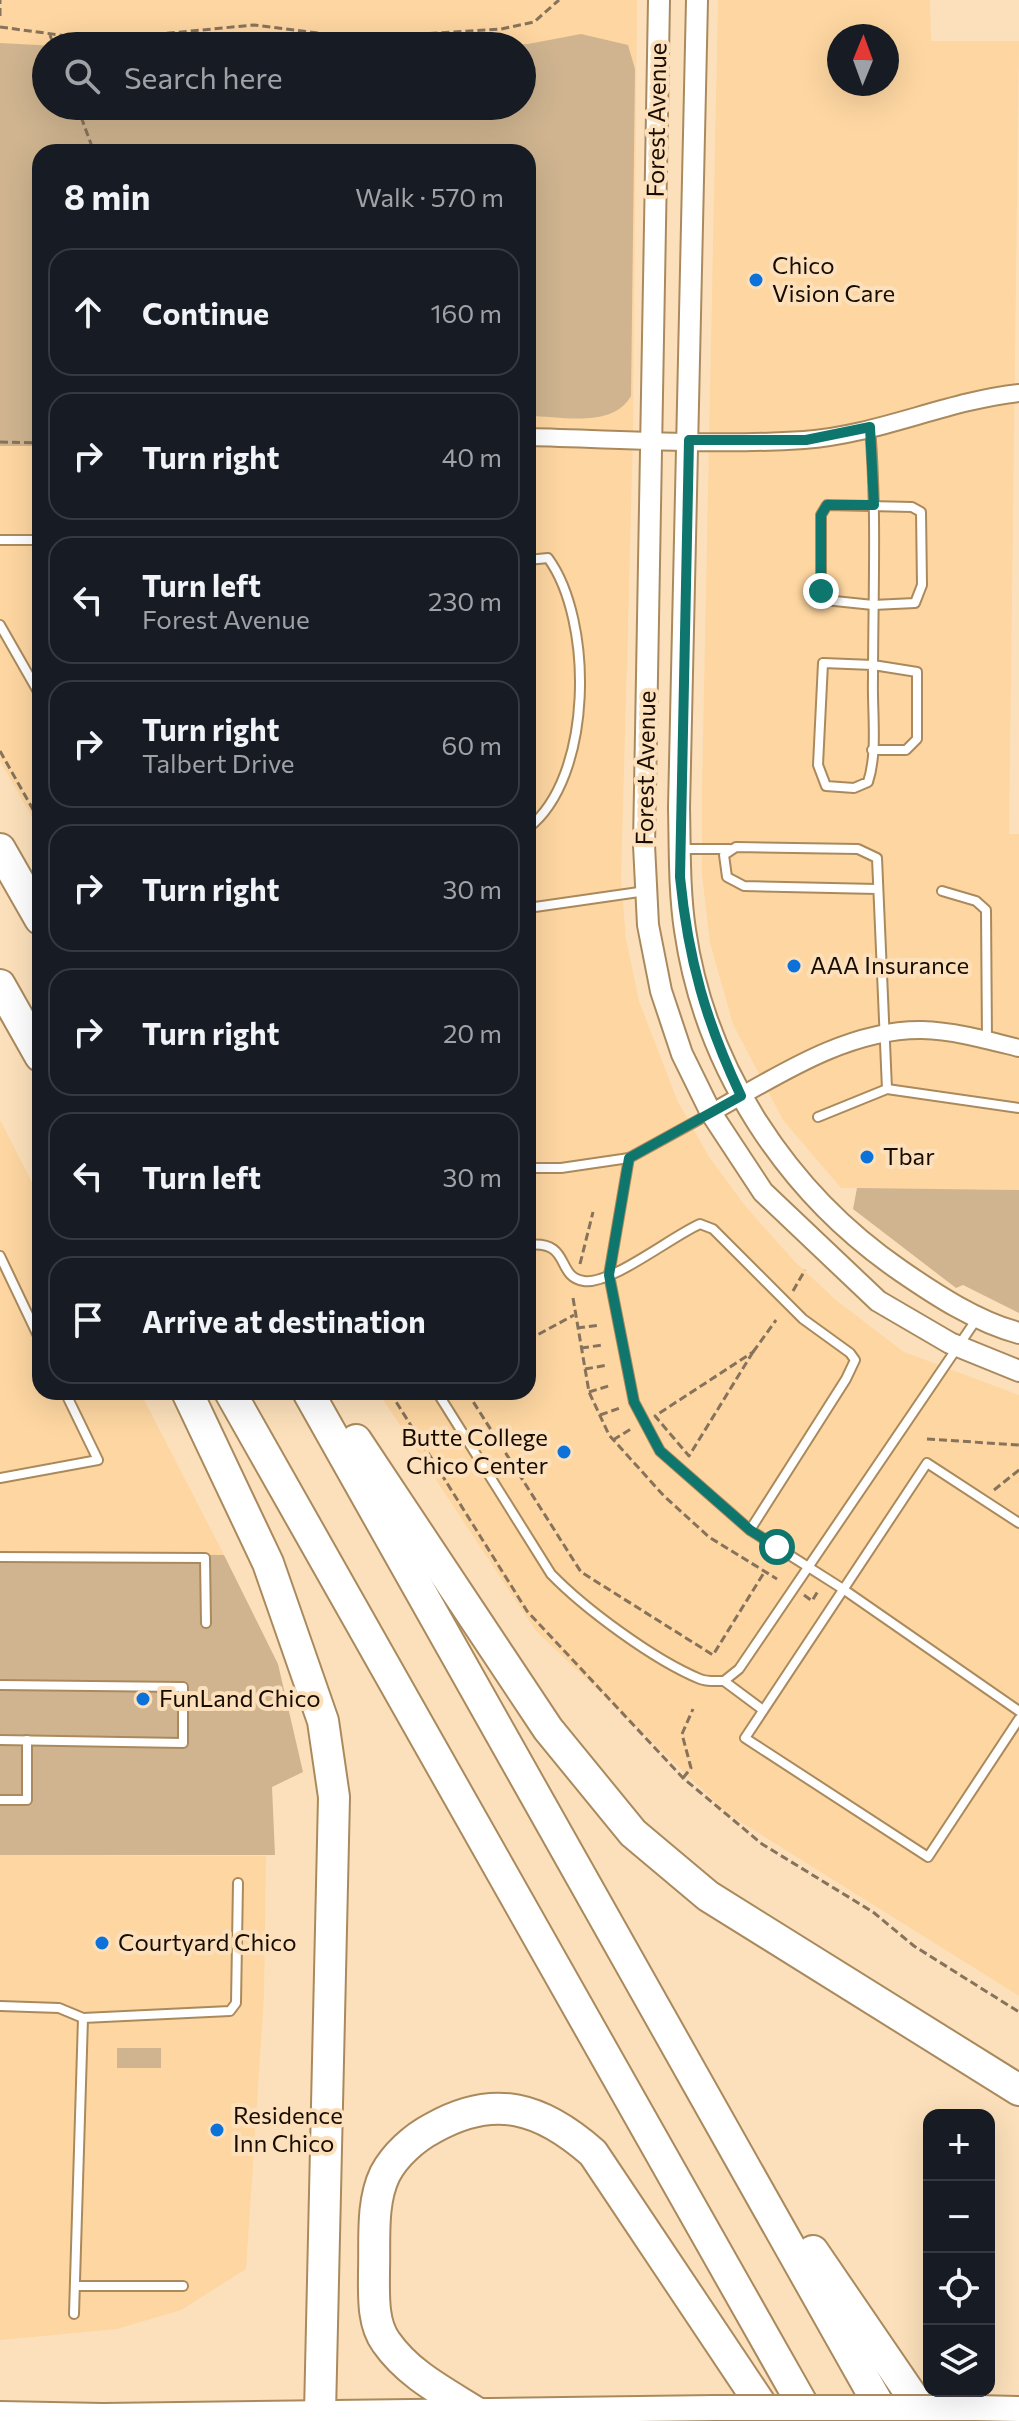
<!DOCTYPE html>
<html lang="en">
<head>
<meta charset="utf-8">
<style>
	body { margin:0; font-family:Commissioner,sans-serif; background:#242831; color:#f1f3f6 }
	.controls { position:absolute; right:24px; bottom:24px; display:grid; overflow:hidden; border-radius:16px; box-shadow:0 8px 32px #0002 }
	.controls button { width:72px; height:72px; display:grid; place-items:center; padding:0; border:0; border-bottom:2px solid #363941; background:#171b24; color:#f1f3f6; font:40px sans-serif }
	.compass { position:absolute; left:827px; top:24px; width:72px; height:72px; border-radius:50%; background:#171b24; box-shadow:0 8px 32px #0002; rotate:1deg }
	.stop { position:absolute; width:24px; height:24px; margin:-18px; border:6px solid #0f766e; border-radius:50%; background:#fff }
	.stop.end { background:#0f766e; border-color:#fff; box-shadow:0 2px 8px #0008 }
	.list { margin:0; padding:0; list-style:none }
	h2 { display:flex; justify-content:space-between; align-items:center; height:104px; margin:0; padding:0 32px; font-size:34px }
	h2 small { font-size:26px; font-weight:400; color:#9ea1a6 }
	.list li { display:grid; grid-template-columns:52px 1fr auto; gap:24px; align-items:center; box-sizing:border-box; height:128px; margin:0 16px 16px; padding:0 16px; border:2px solid #363941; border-radius:24px }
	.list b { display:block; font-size:30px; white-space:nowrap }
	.list p { margin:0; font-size:26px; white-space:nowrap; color:#9ea1a6 }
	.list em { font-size:26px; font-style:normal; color:#9ea1a6 }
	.icon { flex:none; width:44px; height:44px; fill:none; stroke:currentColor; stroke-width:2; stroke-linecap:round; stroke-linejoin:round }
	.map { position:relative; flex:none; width:1019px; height:2421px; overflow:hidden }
	.search { position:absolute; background:#171b24; box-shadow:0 8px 32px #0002; left:32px; top:32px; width:504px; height:88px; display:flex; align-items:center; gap:20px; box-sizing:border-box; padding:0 28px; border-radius:44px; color:#9ea1a6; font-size:30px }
	.panel { position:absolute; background:#171b24; box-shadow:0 8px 32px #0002; left:32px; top:144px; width:504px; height:1256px; border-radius:24px }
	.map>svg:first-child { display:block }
	.built { fill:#fdd6a1; fill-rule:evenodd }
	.green { fill:#cfb48f }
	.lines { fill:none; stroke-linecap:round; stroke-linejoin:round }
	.service-casing { stroke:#aa8a5d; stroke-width:12 }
	.minor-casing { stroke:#aa8a5d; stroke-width:20 }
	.tertiary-casing { stroke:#aa8a5d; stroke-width:24 }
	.secondary-casing { stroke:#aa8a5d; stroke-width:28 }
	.motorway-casing { stroke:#aa8a5d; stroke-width:34 }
	.path { stroke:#87735b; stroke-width:3; stroke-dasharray:8 4; stroke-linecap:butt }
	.service { stroke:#fff; stroke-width:8 }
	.minor { stroke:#fff; stroke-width:16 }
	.tertiary { stroke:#fff; stroke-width:20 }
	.secondary { stroke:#fff; stroke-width:24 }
	.motorway { stroke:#fff; stroke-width:30 }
	.secondary-bridge-casing { stroke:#aa8a5d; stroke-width:28; stroke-linecap:butt }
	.secondary-bridge { stroke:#fff; stroke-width:24 }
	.route { stroke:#0f766e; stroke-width:10 }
	.poi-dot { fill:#0d71da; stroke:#fce0bb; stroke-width:3 }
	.labels { text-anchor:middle; stroke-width:8; stroke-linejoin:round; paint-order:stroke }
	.street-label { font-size:24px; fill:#180c00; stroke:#fce0bb }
	.poi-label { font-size:24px; fill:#180c00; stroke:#fce0bb; text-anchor:start }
</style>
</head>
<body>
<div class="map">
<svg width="1019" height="2421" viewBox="0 0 1019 2421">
	<rect width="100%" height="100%" fill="#fce0bb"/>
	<g class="built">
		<path d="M0 0H637L633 436 621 881 626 939 639 1001 677 1100 709 1157 746 1207 795 1262 837 1301 904 1352 1019 1395V1996L728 1814 536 1631 378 1392H528V152H40V831L0 761ZM46 46H522V106H46Z"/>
		<path d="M718 0H930L931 41H1019L1009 834H1019V1190L841 1188 783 1120 733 1024 710 943 702 874V789ZM839 36H887V84H839Z"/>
		<polygon points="0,1120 40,1198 40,1392 140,1392 224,1555 0,1552"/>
		<polygon points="0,1855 266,1856 264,1997 246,2269 181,2310 117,2329 0,2340"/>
	</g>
	<g class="green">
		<path d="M581 34 628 45 635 69 631 396C612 429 562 416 528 416V152H40V446H0V43L56 46H46V106H522V46H485L528 44Z"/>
		<polygon points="857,1188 1019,1190 1019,1313 963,1285 956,1288 853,1209"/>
		<polygon points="0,1552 224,1555 278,1664 303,1772 272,1787 275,1855 0,1855"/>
		<rect x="117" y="2048" width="44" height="20"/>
	</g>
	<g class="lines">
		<g class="service-casing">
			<g id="service">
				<path d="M870 428C877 511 873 595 873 679 872 711 878 752 868 782L854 788 826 786 818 765 823 663 873 665 917 672V739L906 750H872"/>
				<polygon points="827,505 912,507 921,512 922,585 915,603 873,605 825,600 821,591 821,515"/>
				<polyline points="0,540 40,540"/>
				<path d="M528 560 548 558C594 621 593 778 528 828"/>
				<polyline points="0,625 40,695"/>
				<polyline points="682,849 729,849"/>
				<polyline points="877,889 744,886 727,877 724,855 736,847 858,849 877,858 887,1089"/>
				<polyline points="942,891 976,901 986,910 987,1040"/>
				<polyline points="528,908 646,891"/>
				<polyline points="818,1117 887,1089 1019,1108"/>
				<polyline points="629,1158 609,1275 634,1402 660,1451 750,1530"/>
				<polyline points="528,1168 561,1168 629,1158 711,1113"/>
				<path d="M528 1245C572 1240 555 1277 584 1281 611 1285 672 1236 700 1224L713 1229 803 1319 850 1353 855 1360 846 1379 750 1530 843 1589 1019 1711"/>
				<polyline points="0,1256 40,1340"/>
				<path d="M437 1392 551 1574C585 1609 654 1660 700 1679 707 1682 716 1681 724 1681L739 1669 976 1320"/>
				<polyline points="0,1478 98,1460 65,1392"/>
				<polyline points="1019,1523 927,1463 745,1738 928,1857 1019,1719"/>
				<polyline points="0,1557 205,1558 206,1623"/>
				<polyline points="724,1681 763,1710"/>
				<polyline points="0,1685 183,1687 183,1743 0,1740"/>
				<polyline points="0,1800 27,1800 27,1740"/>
				<polyline points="0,2006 59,2008 83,2018 230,2011 236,2003 238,1883"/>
				<polyline points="75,2286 183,2286"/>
				<polyline points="74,2314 83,2018"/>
			</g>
		</g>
		<g class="minor-casing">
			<g id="minor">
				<path d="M528 437C619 439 713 446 804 440 877 435 946 401 1019 393"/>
				<path d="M711 1113C774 1078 846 1029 922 1030 955 1031 987 1040 1019 1048"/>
			</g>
		</g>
		<g class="tertiary-casing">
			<g id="tertiary">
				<polyline points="659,0 644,845 648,925 661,991 682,1054 711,1113 763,1192 878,1301 950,1343 1019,1371"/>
				<path d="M697 0 679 808C680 849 679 890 685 930 705 1068 787 1193 901 1271 936 1295 977 1322 1019 1333"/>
			</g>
		</g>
		<g class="secondary-casing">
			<g id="secondary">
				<polyline points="976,2408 1019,2409"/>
				<polyline points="0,2414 103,2416 714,2408"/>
			</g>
		</g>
		<g class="motorway-casing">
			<g id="motorway">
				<polyline points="0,849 40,919"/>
				<polyline points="0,985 40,1056"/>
				<polyline points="187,1392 268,1563 323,1721 334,1797 320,2413"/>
				<polyline points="230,1392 812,2421"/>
				<polyline points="308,1392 888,2421"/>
				<polyline points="356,1440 548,1729 633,1833 708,1896 1019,2090"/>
				<polyline points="813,2251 929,2421"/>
				<path d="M477 2413C444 2392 409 2375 386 2342 372 2323 374 2294 374 2271 375 2240 371 2203 385 2174 395 2155 414 2138 433 2128 495 2093 542 2108 593 2153L772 2421"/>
			</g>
		</g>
		<g class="path">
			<polyline points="0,16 0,0"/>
			<polyline points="0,27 97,40 254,25 359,38 501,29 534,22 559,0"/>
			<polyline points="50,35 54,46"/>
			<polyline points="77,106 94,152"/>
			<polyline points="0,442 40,443"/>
			<polyline points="0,751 40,822"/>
			<polyline points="580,1264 593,1212"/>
			<polyline points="793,1291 805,1270"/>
			<polyline points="573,1298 589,1392 609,1435 664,1496 709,1537 777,1579"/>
			<polyline points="577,1328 600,1325"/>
			<polyline points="528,1340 574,1315"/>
			<polyline points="581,1348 603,1345"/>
			<polygon points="753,1352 689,1456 655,1416"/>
			<polyline points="753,1352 776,1320"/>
			<polyline points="585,1369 608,1365"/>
			<polyline points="390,1392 527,1611 683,1778 762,1844 873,1912 914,1946 1019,2012"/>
			<polyline points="467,1392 581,1572 713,1655 765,1571"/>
			<polyline points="589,1392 612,1385"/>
			<polyline points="600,1415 620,1408"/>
			<polyline points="927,1439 1019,1445"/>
			<polyline points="613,1440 631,1429"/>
			<polyline points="994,1490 1019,1470"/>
			<polyline points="804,1595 812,1601 818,1591"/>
			<polyline points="683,1778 691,1768 682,1734 693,1709"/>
		</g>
		<use href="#service" class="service"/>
		<use href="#minor" class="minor"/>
		<use href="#tertiary" class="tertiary"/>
		<use href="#secondary" class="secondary"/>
		<use href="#motorway" class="motorway"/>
		<g class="secondary-bridge-casing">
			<polyline id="secondary-bridge" points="714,2408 976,2408"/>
		</g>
		<use href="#secondary-bridge" class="secondary-bridge"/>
	</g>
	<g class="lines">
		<path class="route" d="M777 1547 750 1530 660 1451 634 1402 609 1275 629 1158 741 1096C706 1022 688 959 680 877L689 440H806L870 427 874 505H827L821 515V591"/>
	</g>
	<g class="poi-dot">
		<circle cx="756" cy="280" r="8"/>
		<circle cx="794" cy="966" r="8"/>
		<circle cx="867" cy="1157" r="8"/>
		<circle cx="564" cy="1452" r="8"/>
		<circle cx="143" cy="1699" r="8"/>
		<circle cx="102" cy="1943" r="8"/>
		<circle cx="217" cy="2130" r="8"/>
	</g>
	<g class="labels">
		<g class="street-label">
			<text transform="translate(657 120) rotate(-89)" y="8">Forest Avenue</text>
			<text transform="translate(646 768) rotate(-89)" y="8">Forest Avenue</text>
		</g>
		<g class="poi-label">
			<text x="772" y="274">Chico<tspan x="772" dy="28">Vision Care</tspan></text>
			<text x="810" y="974">AAA Insurance</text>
			<text x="883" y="1165">Tbar</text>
			<text x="548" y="1446" text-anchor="end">Butte College<tspan x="548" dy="28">Chico Center</tspan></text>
			<text x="159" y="1707">FunLand Chico</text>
			<text x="118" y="1951">Courtyard Chico</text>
			<text x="233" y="2124">Residence<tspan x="233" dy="28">Inn Chico</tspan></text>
		</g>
	</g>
</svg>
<div class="controls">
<button>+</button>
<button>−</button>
<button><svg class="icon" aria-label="locate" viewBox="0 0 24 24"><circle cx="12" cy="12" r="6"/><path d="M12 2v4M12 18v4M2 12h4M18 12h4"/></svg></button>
<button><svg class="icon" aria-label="layers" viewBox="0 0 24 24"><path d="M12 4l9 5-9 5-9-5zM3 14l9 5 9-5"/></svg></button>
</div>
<svg class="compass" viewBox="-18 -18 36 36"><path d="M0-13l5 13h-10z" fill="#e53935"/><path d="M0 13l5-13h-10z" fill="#9ea1a6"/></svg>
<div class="stop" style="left:777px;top:1547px"></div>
<div class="stop end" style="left:821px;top:591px"></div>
<div class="search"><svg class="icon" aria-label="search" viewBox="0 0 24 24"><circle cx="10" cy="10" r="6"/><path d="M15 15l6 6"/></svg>Search here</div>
<section class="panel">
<h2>8 min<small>Walk · 570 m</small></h2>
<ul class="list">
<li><svg class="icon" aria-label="ahead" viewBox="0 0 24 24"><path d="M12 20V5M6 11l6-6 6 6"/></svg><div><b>Continue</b></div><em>160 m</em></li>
<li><svg class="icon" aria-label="right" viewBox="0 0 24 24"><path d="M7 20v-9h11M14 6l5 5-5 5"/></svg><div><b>Turn right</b></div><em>40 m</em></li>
<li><svg class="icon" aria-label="left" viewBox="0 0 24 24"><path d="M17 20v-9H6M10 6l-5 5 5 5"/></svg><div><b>Turn left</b><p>Forest Avenue</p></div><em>230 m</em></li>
<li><svg class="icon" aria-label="right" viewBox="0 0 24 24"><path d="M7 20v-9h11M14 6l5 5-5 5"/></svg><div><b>Turn right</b><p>Talbert Drive</p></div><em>60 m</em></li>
<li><svg class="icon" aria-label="right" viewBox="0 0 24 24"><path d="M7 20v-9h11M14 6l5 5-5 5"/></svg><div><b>Turn right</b></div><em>30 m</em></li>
<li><svg class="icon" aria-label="right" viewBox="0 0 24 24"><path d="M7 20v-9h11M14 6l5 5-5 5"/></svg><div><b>Turn right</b></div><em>20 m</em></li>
<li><svg class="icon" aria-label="left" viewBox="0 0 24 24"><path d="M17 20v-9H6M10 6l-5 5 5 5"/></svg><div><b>Turn left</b></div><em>30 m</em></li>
<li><svg class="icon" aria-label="arrive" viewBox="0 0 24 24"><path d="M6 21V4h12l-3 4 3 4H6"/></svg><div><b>Arrive at destination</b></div></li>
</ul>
</section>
</div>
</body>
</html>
